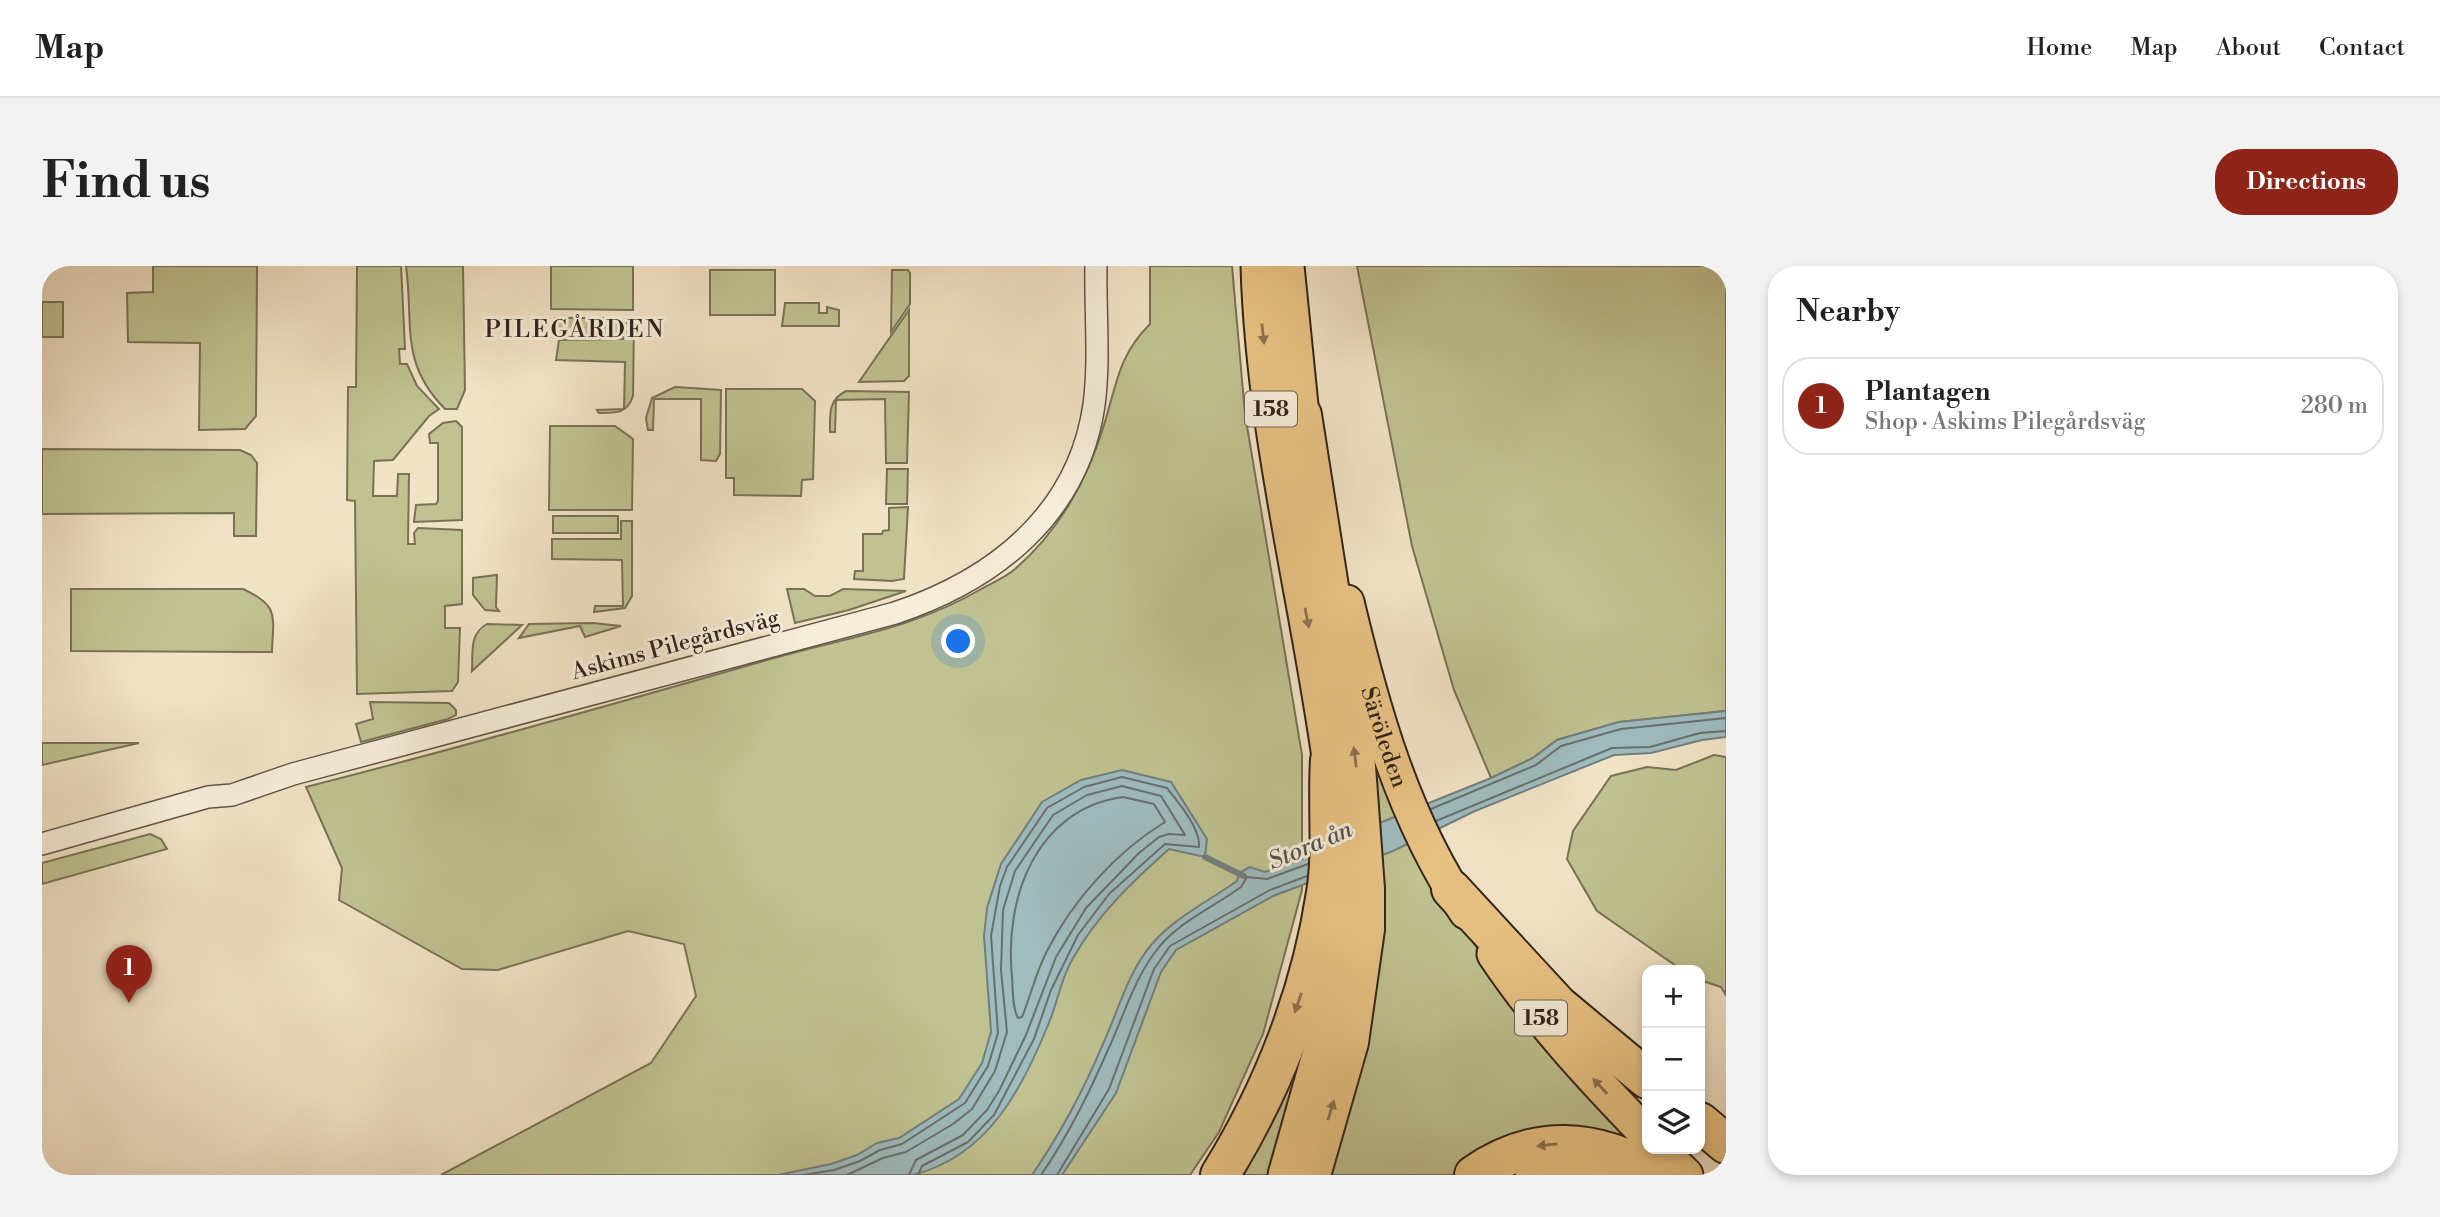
<!DOCTYPE html>
<html lang="en">
<head>
<meta charset="utf-8">
<style>
	body { margin:0; font-family:"Libre Bodoni",serif; background:#f2f2f2; color:#222 }
	.controls { position:absolute; right:21px; bottom:21px; display:grid; overflow:hidden; border-radius:14px; box-shadow:0 4px 10px #0003 }
	.controls button { width:63px; height:63px; display:grid; place-items:center; padding:0; border:0; border-bottom:2px solid #e0e0e0; background:#fff; color:#222; font:35px sans-serif }
	.you { position:absolute; left:917px; top:376px; width:24px; height:24px; margin:-18px; border:5px solid #fff; border-radius:50%; background:#1a73e8; box-shadow:0 0 0 10px #1a73e833 }
	.badge { display:grid; place-items:center; width:46px; height:46px; border-radius:50%; background:#8f2418; color:#fff; font-size:23px; font-weight:700 }
	.pin { position:absolute; translate:-50% -58px; filter:drop-shadow(0 2px 4px #0008) }
	.pin::after { content:''; position:absolute; top:37px; width:24px; height:21px; background:inherit; clip-path:polygon(0 0,100% 0,50% 100%) }
	.list { margin:0; padding:0; list-style:none }
	h2 { display:flex; justify-content:space-between; align-items:center; height:91px; margin:0; padding:0 28px; font-size:30px }
	h2 small { font-size:23px; font-weight:400; color:#767676 }
	.list li { display:grid; grid-template-columns:46px 1fr auto; gap:21px; align-items:center; box-sizing:border-box; height:98px; margin:0 14px 14px; padding:0 14px; border:2px solid #e0e0e0; border-radius:28px }
	.list b { display:block; font-size:26px; white-space:nowrap }
	.list p { margin:0; font-size:23px; white-space:nowrap; color:#767676 }
	.list em { font-size:23px; font-style:normal; color:#767676 }
	.icon { flex:none; width:38px; height:38px; fill:none; stroke:currentColor; stroke-width:2; stroke-linecap:round; stroke-linejoin:round }
	.map { position:relative; flex:none; width:1684px; height:909px; overflow:hidden; border-radius:28px }
	header { display:flex; align-items:center; gap:42px; box-sizing:border-box; height:98px; padding:0 35px; background:#fff; border-bottom:2px solid #e0e0e0 }
	header strong { font-size:33px }
	nav { display:flex; gap:38px; margin-inline-start:auto; font-size:24px }
	.intro { display:flex; align-items:center; justify-content:space-between; box-sizing:border-box; height:168px; padding:0 42px }
	h1 { margin:0; font-size:49px }
	.button { padding:18px 32px; border-radius:28px; background:#8f2418; color:#fff; font-size:24px; font-weight:700 }
	main { display:flex; gap:42px; padding:0 42px }
	aside { flex:1; background:#fff; border-radius:28px; box-shadow:0 4px 10px #0003 }
	.map>svg:first-child { display:block }
	.green { fill:#c0c291; stroke:#797256; stroke-width:2 }
	.water { fill:#9fbcbf; stroke:#737f7e; stroke-width:2 }
	.lines { fill:none; stroke-linecap:round; stroke-linejoin:round }
	.shore { stroke:#68706e; stroke-width:2 }
	.stream { stroke:#737f7e; stroke-width:6 }
	.street-casing { stroke:#625346; stroke-width:24 }
	.primary-casing { stroke:#32231c; stroke-width:37 }
	.highway-casing { stroke:#32231c; stroke-width:42 }
	.street { stroke:#f6edda; stroke-width:21 }
	.primary { stroke:#e8c283; stroke-width:33 }
	.highway { stroke:#e8c283; stroke-width:38 }
	.oneway { fill:#8d7250 }
	.labels { text-anchor:middle; stroke-width:6; stroke-linejoin:round; paint-order:stroke }
	.shield { fill:#f6edda; stroke:#6d6055; stroke-width:2 }
	.shield-label { font-size:21px; font-weight:bold; fill:#32231c }
	.street-label { font-size:23px; fill:#32231c; stroke:#f6edda }
	.neighbourhood-label { font-size:24px; letter-spacing:2px; fill:#32231c; stroke:#f6edda }
	.water-label { font-size:24px; font-style:italic; fill:#53514d; stroke:#f6edda }
</style>
</head>
<body>
<header>
<strong>Map</strong>
<nav><a>Home</a><a>Map</a><a>About</a><a>Contact</a></nav>
</header>
<div class="intro"><h1>Find us</h1><a class="button">Directions</a></div>
<main>
<div class="map">
<svg width="1684" height="909" viewBox="0 0 1684 909">
	<rect width="100%" height="100%" fill="#f1e3c6"/>
	<filter id="stains"><feTurbulence type="fractalNoise" baseFrequency=".00286" numOctaves="4"/><feColorMatrix values="0 0 0 0 .2 0 0 0 0 .09 0 0 0 0 .02 0 0 0 .5 -.17"/></filter>
	<radialGradient id="worn" r=".72"><stop offset=".6" stop-color="#630" stop-opacity="0"/><stop offset="1" stop-color="#630" stop-opacity=".3"/></radialGradient>
	<g class="green">
		<polygon points="111,0 215,0 214,150 203,163 157,164 158,77 86,76 85,27 111,26"/>
		<polygon points="315,0 359,0 363,83 357,83 358,98 365,98 375,120 397,143 387,150 351,194 332,195 331,230 355,230 356,208 367,208 366,278 373,278 372,267 376,262 420,264 420,338 403,340 403,362 418,362 416,416 410,425 315,428 313,235 305,234 306,121 314,121"/>
		<path d="M364 0H421L423 124 415 143H403C357 96 372 59 364 0Z"/>
		<polygon points="509,0 591,0 591,44 509,43"/>
		<path d="M1108 0H1190L1203 148 1260 489V624L1221 768 1177 866 1148 909H399L609 797 654 730 642 678 586 665 456 704 420 703 297 634 300 602 264 521C421 481 576 437 732 392 807 371 873 362 941 322 952 316 964 311 973 303 1016 266 1045 215 1061 162 1075 119 1075 91 1108 58Z"/>
		<polygon points="1315,0 1684,0 1684,445 1577,456 1515,474 1491,492 1449,512 1412,424 1370,280"/>
		<rect x="668" y="4" width="65" height="45"/>
		<polygon points="850,4 866,4 868,7 868,38 849,66"/>
		<rect x="0" y="36" width="21" height="35"/>
		<polygon points="743,37 777,37 777,47 785,47 785,41 797,44 797,60 740,60"/>
		<polygon points="867,44 867,110 862,115 817,116"/>
		<polygon points="513,52 577,52 576,69 513,68"/>
		<path d="M582 57H592L591 130C585 148 574 147 557 147L555 144 582 143 583 96 514 94 517 74 581 73Z"/>
		<polygon points="633,121 679,124 678,188 674,195 659,194 659,133 612,133 611,164 606,164 604,152 610,132"/>
		<polygon points="684,123 760,123 773,135 771,213 760,214 759,230 692,229 692,212 684,212"/>
		<path d="M804 125 867 126 865 197H844L843 133 794 134 793 166H788C788 148 786 134 804 125Z"/>
		<polygon points="414,155 420,161 420,254 372,256 374,239 394,238 396,235 396,177 388,177 387,168 401,157"/>
		<polygon points="508,160 573,160 591,173 590,244 507,244"/>
		<polygon points="0,183 198,184 209,189 215,197 214,270 192,270 192,247 0,248"/>
		<polygon points="845,203 866,203 865,238 844,238"/>
		<polygon points="866,241 862,313 850,315 812,313 813,305 821,305 821,268 840,268 841,265 847,264 847,242"/>
		<rect x="511" y="250" width="65" height="17"/>
		<polygon points="579,255 590,255 590,330 583,342 552,346 553,340 581,340 580,294 510,293 510,273 579,273"/>
		<polygon points="455,309 454,341 457,345 443,344 431,329 431,312"/>
		<path d="M29 323H201C238 340 231 350 230 386L29 385Z"/>
		<polygon points="745,323 762,323 773,330 788,330 801,323 864,325 807,344 753,357"/>
		<polygon points="551,357 579,360 543,371 538,360 477,372 487,358"/>
		<path d="M445 358 480 359 430 405C431 386 427 368 445 358Z"/>
		<polygon points="328,436 407,437 414,444 414,449 406,453 319,476 314,458 331,453"/>
		<polygon points="1320,456 1376,597 1453,708 1603,884 1414,909 1279,909"/>
		<polygon points="0,477 97,477 0,499"/>
		<polygon points="1672,489 1684,491 1684,729 1679,721 1658,714 1658,704 1640,704 1555,645 1525,593 1531,565 1569,510 1605,501 1634,504"/>
		<polygon points="108,568 119,573 125,583 0,618 0,597"/>
		<polygon points="1275,732 1228,909 1191,909"/>
	</g>
	<g class="water">
		<path d="M1684 445V471L1660 474 1609 487 1572 489 1433 545 1351 585 1231 630 1134 684 1119 706 1074 827 1020 909H990C1019 867 1041 825 1061 778 1076 745 1086 706 1110 678 1133 651 1167 635 1195 615L1197 607 1208 601 1223 606 1260 593 1330 560 1449 512 1491 492 1515 474 1577 456Z"/>
		<path d="M1080 504 1129 516 1165 573 1163 591 1127 583C1089 617 1055 649 1030 694 1019 713 1016 734 1008 754 981 822 946 891 870 909H736L789 898 815 889 835 877 857 872 917 833 940 797 949 766 942 670 945 642 959 598 1000 536 1039 514Z"/>
	</g>
	<g class="lines">
		<g class="shore">
			<path d="M1081 531 1112 538 1123 556C1074 586 1031 634 1005 685 994 706 989 729 980 751L976 752C970 741 971 724 970 711 962 632 994 543 1081 531Z"/>
			<polyline points="1389,543 1494,499 1519,480 1579,463 1684,452"/>
			<polyline points="1394,555 1570,482 1608,481 1658,467 1684,465"/>
			<path d="M761 909 792 904 818 895 838 884 860 878 923 837 946 800 956 767 949 670 958 620 965 601 1005 542 1042 521 1080 511 1125 522C1136 536 1159 563 1157 581L1123 578 1067 628 1036 669 1009 724 992 773 952 849 926 876 880 900 876 909"/>
			<polyline points="805,909 841,892 864,886 911,858 930,843 953,805 965,766 959,704 961,644 973,605 1011,549 1045,529 1080,520 1119,530 1143,569 1127,568 1117,571 1097,587 1044,642 1014,691 984,769 957,825 945,844 921,869 874,894 867,909"/>
			<path d="M999 909C1028 867 1049 823 1069 777 1083 746 1093 712 1114 685 1134 657 1172 641 1199 621L1205 611 1225 613 1266 598"/>
			<polyline points="1015,909 1067,823 1112,703 1128,680 1228,624 1265,610"/>
		</g>
		<polyline class="stream" points="1163,591 1202,610"/>
		<g class="street-casing">
			<path id="street" d="M0 578 166 531 190 529 251 508 853 347C952 314 1036 249 1052 139 1058 94 1053 45 1054 0"/>
		</g>
		<g class="primary-casing">
			<g id="primary">
				<path d="M1216 0C1221 175 1269 347 1291 520"/>
				<polyline points="1245,0 1260,149 1266,174"/>
				<path id="s1" d="M1305 336C1331 445 1361 552 1424 646"/>
				<path d="M1452 688C1496 754 1550 812 1605 869"/>
				<polyline points="1618,883 1644,909"/>
				<polyline points="1243,909 1286,757 1296,630"/>
			</g>
		</g>
		<g class="highway-casing">
			<g id="highway">
				<polyline points="1260,149 1313,487 1323,623 1323,663 1307,776 1269,909"/>
				<polyline points="1409,623 1516,739 1605,813"/>
				<polyline points="1658,856 1684,878"/>
				<path d="M1178 909C1231 824 1269 726 1284 627 1291 586 1285 536 1288 494"/>
				<path d="M1432 909C1492 867 1554 871 1616 909"/>
				<polyline points="1493,909 1522,903 1556,909"/>
			</g>
		</g>
		<use href="#street" class="street"/>
		<use href="#primary" class="primary"/>
		<use href="#highway" class="highway"/>
	</g>
	<defs><path id="oneway-solid" d="M-6-.8H1V-3.2L6.5 0L1 3.2V.8H-6Z" transform="scale(1.75)"/></defs>
	<g class="oneway">
		<use href="#oneway-solid" transform="translate(1221 68) rotate(84)"/>
		<use href="#oneway-solid" transform="translate(1265 352) rotate(79)"/>
		<use href="#oneway-solid" transform="translate(1313 491) rotate(-97)"/>
		<use href="#oneway-solid" transform="translate(1256 737) rotate(109)"/>
		<use href="#oneway-solid" transform="translate(1558 820) rotate(-133)"/>
		<use href="#oneway-solid" transform="translate(1289 844) rotate(-73)"/>
		<use href="#oneway-solid" transform="translate(1505 879) rotate(174)"/>
	</g>
	<g class="labels">
		<g class="shield">
			<rect x="1203" y="125.5" width="52" height="35" rx="5"/>
			<rect x="1473" y="734.5" width="52" height="35" rx="5"/>
		</g>
		<g class="shield-label">
			<text x="1229" y="150">158</text>
			<text x="1499" y="759">158</text>
		</g>
		<g class="street-label">
			<text transform="translate(633 378) rotate(-15)" y="8">Askims Pilegårdsväg</text>
			<text dy="8" stroke="none"><textPath href="#s1" startOffset="140">Säröleden</textPath></text>
		</g>
		<g class="neighbourhood-label">
			<text x="533" y="71">PILEGÅRDEN</text>
		</g>
		<g class="water-label">
			<text transform="translate(1268 579) rotate(-23)" y="8">Stora ån</text>
		</g>
	</g>
	<rect width="100%" height="100%" filter="url(#stains)"/>
	<rect width="100%" height="100%" fill="url(#worn)"/>
</svg>
<div class="controls">
<button>+</button>
<button>−</button>
<button><svg class="icon" aria-label="layers" viewBox="0 0 24 24"><path d="M12 4l9 5-9 5-9-5zM3 14l9 5 9-5"/></svg></button>
</div>
<div class="you"></div>
<div class="pin badge" style="left:87px;top:737px">1</div>
</div>
<aside>
<h2>Nearby<small></small></h2>
<ul class="list">
<li><span class="badge">1</span><div><b>Plantagen</b><p>Shop · Askims Pilegårdsväg</p></div><em>280 m</em></li>
</ul>
</aside>
</main>
</body>
</html>
